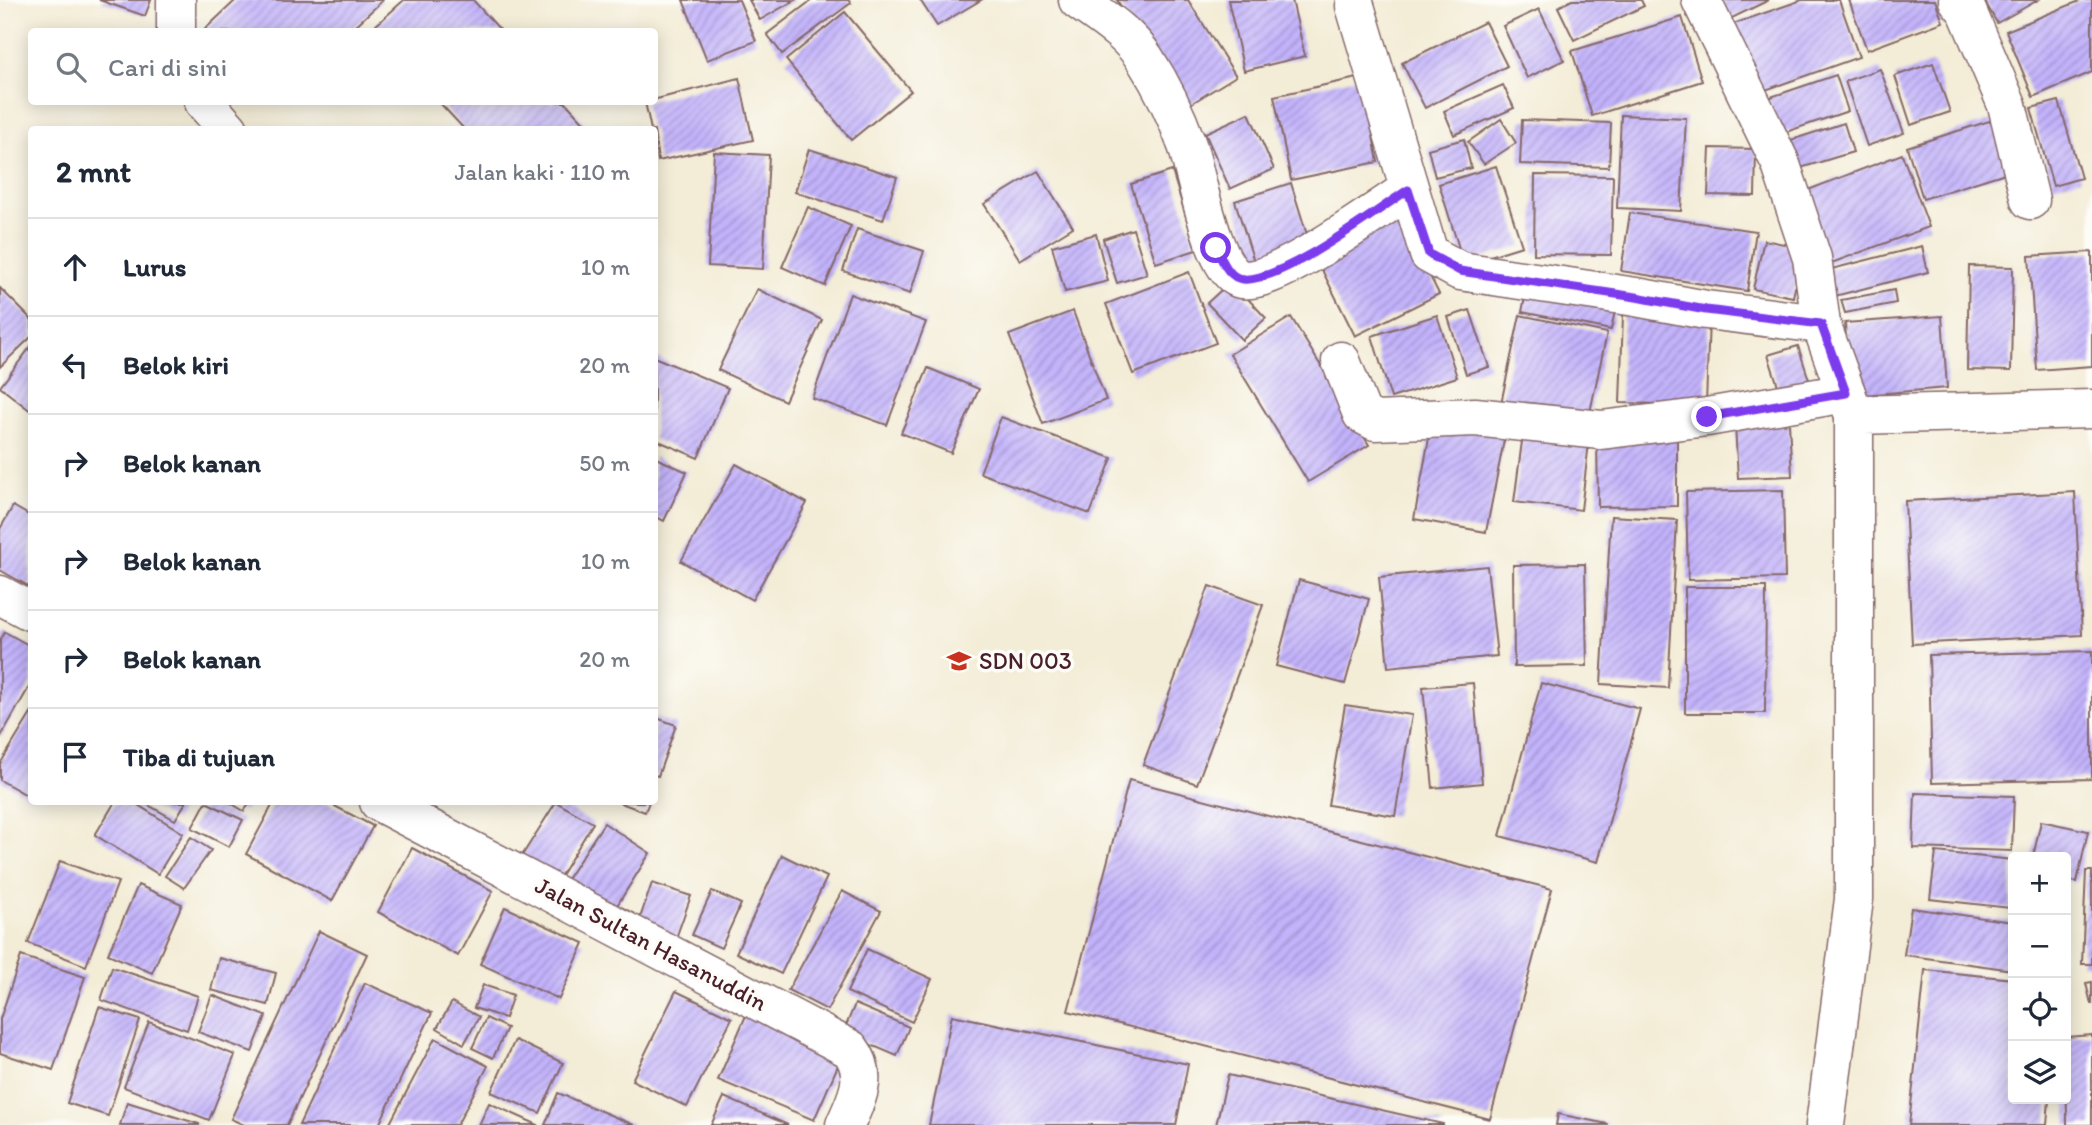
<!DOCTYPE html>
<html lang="id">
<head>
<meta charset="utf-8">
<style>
	body { margin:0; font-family:Itim,sans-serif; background:#f6f6f7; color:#1f2937 }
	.controls { position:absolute; right:21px; bottom:21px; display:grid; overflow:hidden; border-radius:7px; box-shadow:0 4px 18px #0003 }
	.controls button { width:63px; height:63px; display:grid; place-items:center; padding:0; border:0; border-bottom:2px solid #e0e1e3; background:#fff; color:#1f2937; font:35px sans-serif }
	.stop { position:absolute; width:21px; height:21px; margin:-16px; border:5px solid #7c3aed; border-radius:50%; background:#fff }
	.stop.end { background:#7c3aed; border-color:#fff; box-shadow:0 2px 7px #0008 }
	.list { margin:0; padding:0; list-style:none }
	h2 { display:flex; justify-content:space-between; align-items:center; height:91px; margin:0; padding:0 28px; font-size:30px }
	h2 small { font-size:23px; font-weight:400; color:#747a83 }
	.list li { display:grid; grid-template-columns:46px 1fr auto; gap:21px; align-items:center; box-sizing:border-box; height:98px; padding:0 28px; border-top:2px solid #e0e1e3 }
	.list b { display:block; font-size:26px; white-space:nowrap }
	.list em { font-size:23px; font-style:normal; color:#747a83 }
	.icon { flex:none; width:38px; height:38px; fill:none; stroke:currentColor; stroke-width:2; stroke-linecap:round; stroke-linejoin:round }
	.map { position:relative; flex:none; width:2092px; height:1125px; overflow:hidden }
	.search { position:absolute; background:#fff; box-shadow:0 4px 18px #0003; left:28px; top:28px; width:630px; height:77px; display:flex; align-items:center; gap:18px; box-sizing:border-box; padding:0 24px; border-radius:7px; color:#747a83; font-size:26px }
	.panel { position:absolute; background:#fff; box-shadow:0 4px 18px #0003; left:28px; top:126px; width:630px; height:679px; border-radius:7px }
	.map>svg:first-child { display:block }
	.building { fill:url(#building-hatch) }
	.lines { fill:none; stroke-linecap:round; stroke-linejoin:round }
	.minor-casing { stroke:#856767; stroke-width:41 }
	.minor { stroke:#fff; stroke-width:38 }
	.route { stroke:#7c3aed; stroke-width:9 }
	.labels { text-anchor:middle; stroke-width:7; stroke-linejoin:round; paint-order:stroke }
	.poi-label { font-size:24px; fill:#4a1f2b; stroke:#fdfcf7; text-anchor:start }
	.street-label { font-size:24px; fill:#4a1f2b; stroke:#fdfcf7 }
</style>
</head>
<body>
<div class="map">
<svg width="2092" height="1125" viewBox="0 0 2092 1125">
	<defs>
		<pattern id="building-hatch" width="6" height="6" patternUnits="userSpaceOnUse" patternTransform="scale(1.75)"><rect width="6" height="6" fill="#c3b3fc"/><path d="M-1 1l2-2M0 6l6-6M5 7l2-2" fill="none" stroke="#a091cc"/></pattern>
	</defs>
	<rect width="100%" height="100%" fill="#fdfcf7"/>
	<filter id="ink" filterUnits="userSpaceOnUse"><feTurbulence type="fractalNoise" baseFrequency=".0143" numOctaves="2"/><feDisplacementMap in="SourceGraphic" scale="14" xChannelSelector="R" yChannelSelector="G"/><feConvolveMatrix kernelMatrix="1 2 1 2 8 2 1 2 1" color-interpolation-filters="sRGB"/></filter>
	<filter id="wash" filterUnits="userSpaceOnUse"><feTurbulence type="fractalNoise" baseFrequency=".00686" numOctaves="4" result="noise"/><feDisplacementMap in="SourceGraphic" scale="28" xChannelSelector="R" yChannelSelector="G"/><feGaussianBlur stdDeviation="1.57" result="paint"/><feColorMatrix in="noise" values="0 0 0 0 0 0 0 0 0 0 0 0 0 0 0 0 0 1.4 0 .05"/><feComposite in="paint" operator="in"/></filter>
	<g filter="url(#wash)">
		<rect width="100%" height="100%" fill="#f3ecd6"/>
		<g id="blocks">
			<g class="building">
				<polygon points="99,0 151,0 145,16"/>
				<polygon points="236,0 383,0 349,32 202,32"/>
				<polygon points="404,0 473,0 502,32 376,32 373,28"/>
				<polygon points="683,0 739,0 756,41 707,60"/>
				<polygon points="749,0 795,0 760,20"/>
				<polygon points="812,0 848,0 851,3 782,54 767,34"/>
				<polygon points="920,0 981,0 937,26"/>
				<polygon points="1117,0 1188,0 1236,76 1184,108"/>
				<polygon points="1228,0 1292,0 1305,56 1244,71"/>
				<polygon points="1572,0 1641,0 1644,6 1574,40 1558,7"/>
				<polygon points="1722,0 1769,0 1730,19"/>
				<polygon points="1802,0 1839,0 1859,57 1754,94 1730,25"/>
				<polygon points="1849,0 1935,0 1943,22 1867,50"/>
				<polygon points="1984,0 2038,0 1997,23"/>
				<polygon points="2082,0 2092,0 2092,72 2033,97 2006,31"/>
				<polygon points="1539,9 1564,60 1527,78 1503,26"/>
				<polygon points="845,12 911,91 851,140 786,60"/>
				<polygon points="1682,17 1702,81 1592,116 1572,51"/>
				<polygon points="1485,22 1507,66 1425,108 1402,63"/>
				<polygon points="1933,63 1950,112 1911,125 1895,76"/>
				<polygon points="1880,69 1904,133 1867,146 1845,81"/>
				<polygon points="1836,75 1848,111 1780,134 1768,98"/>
				<polygon points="1362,77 1378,162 1291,180 1274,96"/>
				<polygon points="739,78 753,140 658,161 654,130 651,130 645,102"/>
				<polygon points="1503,85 1514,108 1454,135 1444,111"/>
				<polygon points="2059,101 2081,178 2053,186 2031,108"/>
				<polygon points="439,102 565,102 591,130 465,130"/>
				<polygon points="1249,113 1274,169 1230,189 1205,133"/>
				<polygon points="1621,115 1686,118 1681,211 1617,208"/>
				<polygon points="2002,117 2018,169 1923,199 1907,147"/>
				<polygon points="1501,119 1516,143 1484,164 1468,142"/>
				<polygon points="1522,120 1611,123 1609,167 1520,164"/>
				<polygon points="1844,123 1853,152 1794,170 1785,142"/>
				<polygon points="1464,139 1471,168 1435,177 1428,149"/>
				<polygon points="1710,148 1756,149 1755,196 1708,195"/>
				<polygon points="809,149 897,177 883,220 795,192"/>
				<polygon points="714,152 769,155 763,269 708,266"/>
				<polygon points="1902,154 1929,227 1826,265 1800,193"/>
				<polygon points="1496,166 1522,246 1464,264 1439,184"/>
				<polygon points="1038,171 1073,227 1020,260 984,204"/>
				<polygon points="1172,171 1196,250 1156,263 1131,184"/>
				<polygon points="1535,175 1613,176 1611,255 1534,254"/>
				<polygon points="1291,183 1312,251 1256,268 1235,201"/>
				<polygon points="808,207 851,226 825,286 782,267"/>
				<polygon points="1630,213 1756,231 1747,291 1621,271"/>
				<polygon points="1400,216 1439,294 1355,336 1316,258"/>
				<polygon points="857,229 924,251 910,294 843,271"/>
				<polygon points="1133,229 1147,274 1117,283 1103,239"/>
				<polygon points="1096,234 1108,281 1065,292 1052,246"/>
				<polygon points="1764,240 1804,248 1793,297 1753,289"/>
				<polygon points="1922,246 1928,272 1827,298 1820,272"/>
				<polygon points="2092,252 2092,366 2037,370 2029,256"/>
				<polygon points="1969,266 2013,267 2011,371 1967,370"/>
				<polygon points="1189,272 1216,343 1133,374 1106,304"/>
				<polygon points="1231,281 1266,318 1242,340 1207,303"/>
				<polygon points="1528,282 1617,301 1611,330 1522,312"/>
				<polygon points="0,288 32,320 32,336 0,367"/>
				<polygon points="757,289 822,320 785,401 718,370"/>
				<polygon points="1894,290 1896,303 1845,313 1841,300"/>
				<polygon points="850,294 926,322 887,425 812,398"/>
				<polygon points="1470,310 1489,367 1466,374 1448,317"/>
				<polygon points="1073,311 1106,400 1043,424 1009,335"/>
				<polygon points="1437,315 1457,377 1391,398 1372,336"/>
				<polygon points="1520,315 1607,333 1587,426 1500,408"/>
				<polygon points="1623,315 1709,317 1706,405 1620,403"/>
				<polygon points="1942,316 1947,388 1850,396 1845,323"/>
				<polygon points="1291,317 1369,445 1308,482 1230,354"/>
				<polygon points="32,345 32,412 0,387"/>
				<polygon points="1798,346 1812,389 1782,398 1768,355"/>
				<polygon points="654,357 728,388 698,458 654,439"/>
				<polygon points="928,368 979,389 951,453 901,433"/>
				<polygon points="1001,417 1112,458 1090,514 980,473"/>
				<polygon points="1432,422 1505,435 1486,532 1414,519"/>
				<polygon points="1789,423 1792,476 1738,478 1735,425"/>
				<polygon points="1524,426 1590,434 1581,510 1514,502"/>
				<polygon points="1677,436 1677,506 1598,507 1597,437"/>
				<polygon points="654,457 687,472 664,521 654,516"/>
				<polygon points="736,464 807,503 752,600 681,561"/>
				<polygon points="1783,490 1785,578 1688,580 1686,492"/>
				<polygon points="2075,492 2082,635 1912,644 1905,501"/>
				<polygon points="13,506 32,517 30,587 0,570 0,529"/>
				<polygon points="1611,516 1677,520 1668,688 1601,684"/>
				<polygon points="1585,564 1587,666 1514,667 1513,565"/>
				<polygon points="1487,566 1497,656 1388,667 1379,577"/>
				<polygon points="1299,580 1369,599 1345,684 1276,666"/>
				<polygon points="1209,586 1263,605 1197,784 1143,765"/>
				<polygon points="1685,587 1766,587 1765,713 1685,713"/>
				<polygon points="5,632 32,647 32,682 0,738 0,640"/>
				<polygon points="2092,651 2092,779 1932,783 1929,655"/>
				<polygon points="1473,683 1482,783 1433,788 1423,687"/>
				<polygon points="1541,683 1640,709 1598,862 1500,836"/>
				<polygon points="1345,705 1412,715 1395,816 1328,805"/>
				<polygon points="32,712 32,798 0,780 0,764"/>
				<polygon points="654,717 676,725 658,776 654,775"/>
				<polygon points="1129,780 1552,889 1490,1119 1068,1011"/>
				<polygon points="1915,793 2014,796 2012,851 1913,848"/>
				<polygon points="115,802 133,802 183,833 158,874 95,835"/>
				<polygon points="143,802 186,802 175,820"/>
				<polygon points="206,802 243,820 229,847 192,828"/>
				<polygon points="229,802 251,802 244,811"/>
				<polygon points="274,802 327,802 373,826 332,901 246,854"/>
				<polygon points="556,802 593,823 555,885 518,862"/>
				<polygon points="618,802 649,802 645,812"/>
				<polygon points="2041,821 2088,831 2077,882 2066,880 2066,857 2033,857"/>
				<polygon points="604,823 650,853 611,915 564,884"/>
				<polygon points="191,837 211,850 184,888 165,876"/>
				<polygon points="412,848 493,891 458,956 378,912"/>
				<polygon points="1936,852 2013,860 2010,908 1930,899"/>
				<polygon points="782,855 827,877 781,974 736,953"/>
				<polygon points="60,861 118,882 86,966 28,943"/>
				<polygon points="2086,871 2092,871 2092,964 2082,964"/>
				<polygon points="652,883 691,896 676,938 638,924"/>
				<polygon points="138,885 182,904 152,973 108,954"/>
				<polygon points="712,891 741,904 721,948 692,935"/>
				<polygon points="842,891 881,911 827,1010 788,990"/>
				<polygon points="505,907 584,943 559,999 480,964"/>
				<polygon points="1911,908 2013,922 2013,970 1904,955"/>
				<polygon points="319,931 367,954 287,1125 244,1125 231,1119"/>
				<polygon points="867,949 932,979 912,1022 847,992"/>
				<polygon points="21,956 85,977 53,1070 0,1053 0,1019"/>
				<polygon points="219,958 276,973 268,1005 211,990"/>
				<polygon points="112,967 198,996 187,1030 101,1000"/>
				<polygon points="1925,970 2013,979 2013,1099 2049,1099 2047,1125 1909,1125"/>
				<polygon points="2092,982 2092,1004 2091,1004 2086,983"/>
				<polygon points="365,983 432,1013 379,1125 299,1125"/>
				<polygon points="483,985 513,995 505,1018 474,1008"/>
				<polygon points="676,991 732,1018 687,1107 632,1080"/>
				<polygon points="212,995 266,1016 252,1052 198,1032"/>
				<polygon points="452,1002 479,1017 464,1044 437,1028"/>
				<polygon points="855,1004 909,1027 897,1056 843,1033"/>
				<polygon points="99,1007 140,1020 108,1116 67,1103"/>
				<polygon points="747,1013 843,1054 814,1120 718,1080"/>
				<polygon points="952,1015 1188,1064 1176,1125 929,1125"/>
				<polygon points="486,1018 507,1028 493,1058 472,1048"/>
				<polygon points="149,1022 235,1055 209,1120 124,1087"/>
				<polygon points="2092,1035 2092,1125 2067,1125 2066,1037"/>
				<polygon points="435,1038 488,1066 457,1125 389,1125"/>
				<polygon points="515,1040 563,1063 540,1113 491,1092"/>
				<polygon points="1228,1075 1443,1124 1443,1125 1216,1125"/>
				<polygon points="558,1093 634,1125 545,1125"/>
				<polygon points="724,1097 788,1125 711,1125"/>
				<polygon points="127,1102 199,1124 199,1125 120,1125"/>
				<polygon points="489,1103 538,1125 479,1125"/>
				<polygon points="1558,1114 1608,1124 1608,1125 1556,1125"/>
			</g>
		</g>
	</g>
	<g filter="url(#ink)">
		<use href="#blocks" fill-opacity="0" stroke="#856767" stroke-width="2"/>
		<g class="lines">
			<g class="minor-casing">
				<g id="minor">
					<path d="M1078 0C1103 18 1128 33 1145 59 1161 84 1177 117 1187 145 1196 171 1213 273 1241 279 1274 286 1377 210 1408 190"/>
					<polyline points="1701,0 1780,162 1812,258 1821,324 1854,415"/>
					<polyline points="1958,0 1967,11 2007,105 2030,200"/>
					<polyline points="1355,6 1429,254 1460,271 1636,297 1706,310 1821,324"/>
					<polyline points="176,32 176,0"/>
					<polyline points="204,102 229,130"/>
					<polyline points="1341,361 1362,414 1375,421 1475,417 1601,430 1707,417 1846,393"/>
					<polyline points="0,595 32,612"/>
					<path d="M379 802 850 1049C870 1075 857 1098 845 1125"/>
					<polyline points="1825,1125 1854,899 1854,415 2092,409"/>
				</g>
			</g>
			<use href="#minor" class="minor"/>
		</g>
	</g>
	<g class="lines" filter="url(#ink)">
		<path class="route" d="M1216 248C1222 259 1228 278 1243 279 1281 283 1374 212 1408 190L1429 254 1460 271 1636 297 1706 310 1821 324 1846 393 1707 417"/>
	</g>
	<defs>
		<g id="school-bare" transform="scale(1.89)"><path d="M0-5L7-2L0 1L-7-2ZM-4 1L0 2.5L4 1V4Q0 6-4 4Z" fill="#c8321e" stroke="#fdfcf7" stroke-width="2.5" paint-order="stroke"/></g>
	</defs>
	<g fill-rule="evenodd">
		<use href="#school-bare" x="959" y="661"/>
	</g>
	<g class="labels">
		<g class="poi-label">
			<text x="979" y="669">SDN 003</text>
		</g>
		<g class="street-label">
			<text transform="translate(651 944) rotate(28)" y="8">Jalan Sultan Hasanuddin</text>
		</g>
	</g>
</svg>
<div class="controls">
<button>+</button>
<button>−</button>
<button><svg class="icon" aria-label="locate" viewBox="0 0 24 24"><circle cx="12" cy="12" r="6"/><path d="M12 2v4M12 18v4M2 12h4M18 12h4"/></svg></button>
<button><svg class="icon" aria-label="layers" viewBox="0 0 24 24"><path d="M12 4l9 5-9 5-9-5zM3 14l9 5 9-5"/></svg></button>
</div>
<div class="stop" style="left:1216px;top:248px"></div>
<div class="stop end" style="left:1707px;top:417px"></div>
<div class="search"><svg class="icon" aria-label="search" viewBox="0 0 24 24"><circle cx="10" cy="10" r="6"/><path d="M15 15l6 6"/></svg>Cari di sini</div>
<section class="panel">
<h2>2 mnt<small>Jalan kaki · 110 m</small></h2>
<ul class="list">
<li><svg class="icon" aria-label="ahead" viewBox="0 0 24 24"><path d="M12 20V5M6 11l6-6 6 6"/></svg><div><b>Lurus</b></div><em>10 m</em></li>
<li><svg class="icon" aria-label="left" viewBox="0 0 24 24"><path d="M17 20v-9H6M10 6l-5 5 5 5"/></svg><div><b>Belok kiri</b></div><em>20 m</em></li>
<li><svg class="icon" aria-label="right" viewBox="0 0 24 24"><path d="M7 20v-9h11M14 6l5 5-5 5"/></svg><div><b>Belok kanan</b></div><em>50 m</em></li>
<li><svg class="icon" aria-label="right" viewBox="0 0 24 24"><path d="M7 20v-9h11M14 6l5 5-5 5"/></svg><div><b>Belok kanan</b></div><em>10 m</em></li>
<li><svg class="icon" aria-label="right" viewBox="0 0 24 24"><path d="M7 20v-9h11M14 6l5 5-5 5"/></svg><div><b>Belok kanan</b></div><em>20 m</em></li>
<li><svg class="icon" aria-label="arrive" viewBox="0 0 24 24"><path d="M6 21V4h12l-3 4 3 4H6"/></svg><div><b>Tiba di tujuan</b></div></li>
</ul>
</section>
</div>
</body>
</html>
